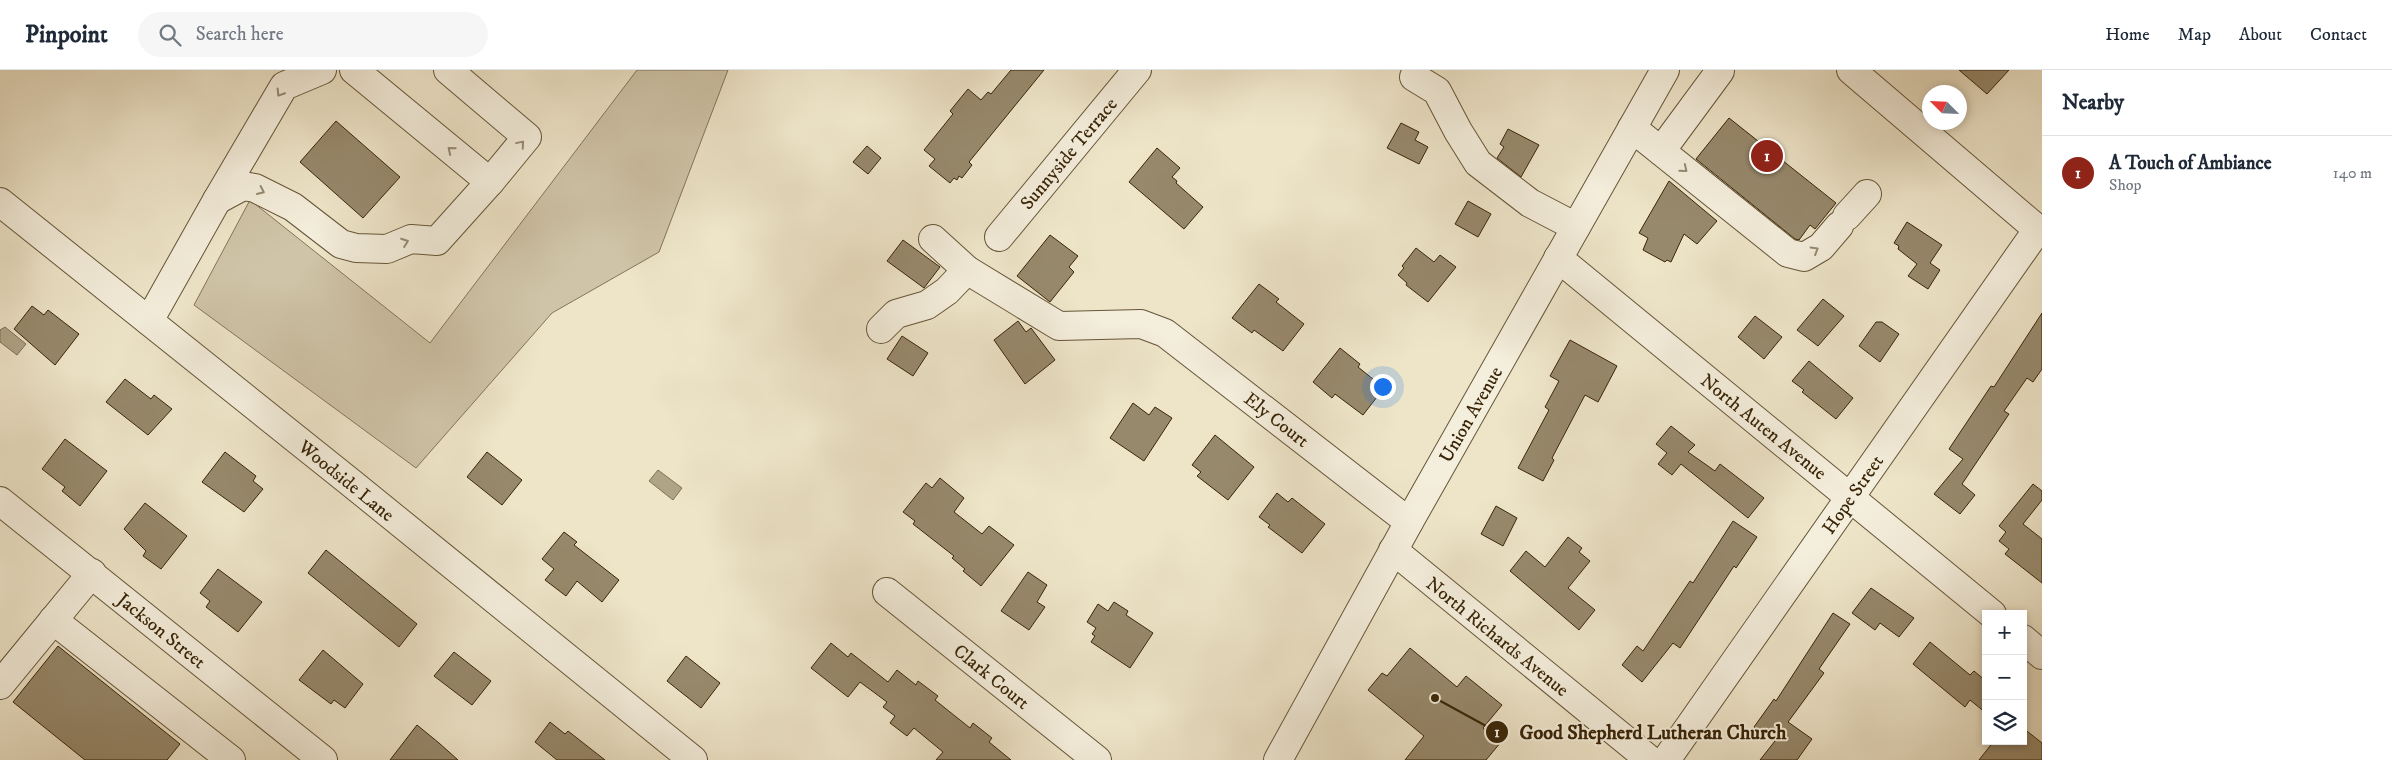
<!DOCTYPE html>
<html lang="en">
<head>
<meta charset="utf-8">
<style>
	body { margin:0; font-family:"IM FELL DW Pica",serif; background:#f6f6f7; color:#1f2937 }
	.controls { position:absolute; right:15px; bottom:15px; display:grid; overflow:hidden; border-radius:0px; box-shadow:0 2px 8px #0003 }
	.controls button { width:45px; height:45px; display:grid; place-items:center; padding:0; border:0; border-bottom:1px solid #e0e1e3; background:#fff; color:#1f2937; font:25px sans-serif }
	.compass { position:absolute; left:1922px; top:15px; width:45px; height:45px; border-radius:50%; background:#fff; box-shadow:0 2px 8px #0003; rotate:294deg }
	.you { position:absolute; left:1382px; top:316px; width:18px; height:18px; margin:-12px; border:4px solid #fff; border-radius:50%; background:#1a73e8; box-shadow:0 0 0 8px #1a73e833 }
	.badge { display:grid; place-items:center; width:32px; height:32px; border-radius:50%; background:#8f2418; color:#fff; font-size:16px; font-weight:700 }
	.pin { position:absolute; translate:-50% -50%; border:2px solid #fff; box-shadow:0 1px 5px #0006 }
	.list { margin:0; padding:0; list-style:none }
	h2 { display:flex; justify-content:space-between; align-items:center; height:65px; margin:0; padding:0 20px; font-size:21px }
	h2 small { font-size:16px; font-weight:400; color:#747a83 }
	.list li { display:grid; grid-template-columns:32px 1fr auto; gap:15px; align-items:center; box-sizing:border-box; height:75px; padding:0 20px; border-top:1px solid #e0e1e3 }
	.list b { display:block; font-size:19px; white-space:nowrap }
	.list p { margin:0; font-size:16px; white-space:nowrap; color:#747a83 }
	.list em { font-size:16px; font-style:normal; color:#747a83 }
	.icon { flex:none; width:28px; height:28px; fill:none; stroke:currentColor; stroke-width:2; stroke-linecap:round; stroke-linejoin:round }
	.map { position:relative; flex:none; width:2042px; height:690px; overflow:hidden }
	header { display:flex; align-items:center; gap:30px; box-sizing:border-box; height:70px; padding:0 25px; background:#fff; border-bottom:1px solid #e0e1e3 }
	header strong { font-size:24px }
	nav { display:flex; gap:28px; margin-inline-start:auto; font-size:18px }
	.search { width:350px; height:45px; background:#f6f6f7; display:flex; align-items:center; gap:12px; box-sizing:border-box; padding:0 18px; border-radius:28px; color:#747a83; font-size:19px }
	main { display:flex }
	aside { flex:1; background:#fff }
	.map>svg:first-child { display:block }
	.green { fill:#cfc4a8; stroke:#847458 }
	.water { fill:#b0a487; stroke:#807154 }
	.building { fill:#97896c; stroke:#392508 }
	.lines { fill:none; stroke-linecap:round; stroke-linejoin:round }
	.minor-casing { stroke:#665538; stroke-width:30 }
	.minor { stroke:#f4eedc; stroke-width:28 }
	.oneway { stroke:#968a72 }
	.labels { text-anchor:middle; stroke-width:4; stroke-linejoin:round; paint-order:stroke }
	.street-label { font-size:19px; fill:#392508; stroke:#f4eedc }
	.leader { fill:none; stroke:#392508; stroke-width:2 }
	.callout-dot { fill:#392508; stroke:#f4eedc; stroke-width:2 }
	.mark-label { font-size:15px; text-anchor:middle; font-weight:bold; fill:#fff }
	.callout-label { font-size:20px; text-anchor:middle; font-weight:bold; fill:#392508; stroke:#f4eedc; stroke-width:4; stroke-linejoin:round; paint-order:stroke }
</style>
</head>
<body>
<header>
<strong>Pinpoint</strong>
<div class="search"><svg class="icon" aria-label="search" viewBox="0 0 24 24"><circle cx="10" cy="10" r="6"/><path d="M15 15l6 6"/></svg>Search here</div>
<nav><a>Home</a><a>Map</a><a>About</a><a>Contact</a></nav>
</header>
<main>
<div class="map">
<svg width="2042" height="690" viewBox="0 0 2042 690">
	<rect width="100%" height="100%" fill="#eee5c9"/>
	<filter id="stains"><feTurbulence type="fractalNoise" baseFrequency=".004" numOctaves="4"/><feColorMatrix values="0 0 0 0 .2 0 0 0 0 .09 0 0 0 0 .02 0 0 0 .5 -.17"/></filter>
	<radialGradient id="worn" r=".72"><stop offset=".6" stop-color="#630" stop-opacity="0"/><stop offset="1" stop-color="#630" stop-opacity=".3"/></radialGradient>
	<polygon class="green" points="637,0 728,0 659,182 552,243 416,398 194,235 250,130 430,273"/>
	<g class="water">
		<polygon points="5,257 26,274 17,285 0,272 0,260"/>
		<polygon points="658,400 682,418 673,430 649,411"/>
	</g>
	<g class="building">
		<polygon points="1011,0 1044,0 969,92 972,95 962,108 959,106 957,110 954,108 950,113 929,96 935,89 924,80 953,44 950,41 968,19 981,30 988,22 991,24"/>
		<polygon points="1959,0 2009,0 1987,24"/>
		<polygon points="1729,48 1836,133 1815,159 1810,155 1799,170 1795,169 1696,89"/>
		<polygon points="336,51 400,107 363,148 300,92"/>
		<polygon points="1401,53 1419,62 1415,70 1428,77 1419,94 1387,78"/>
		<polygon points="1508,59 1539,75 1521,107 1497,88 1504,77 1500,74"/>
		<polygon points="867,76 881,88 868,104 853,92"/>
		<polygon points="1157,78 1180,98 1172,107 1177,111 1176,113 1203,137 1184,159 1129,112"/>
		<polygon points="1669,111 1717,151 1697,174 1684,164 1671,192 1667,190 1665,192 1643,180 1648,168 1639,163"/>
		<polygon points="1468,131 1491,144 1478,167 1455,154"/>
		<polygon points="1907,152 1942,175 1930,193 1940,200 1928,219 1908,206 1917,194 1898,179 1899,176 1894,173"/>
		<polygon points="1050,165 1078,186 1069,197 1074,202 1050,232 1017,206"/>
		<polygon points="903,170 940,197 924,218 887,191"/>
		<polygon points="1416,178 1434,192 1440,185 1456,197 1428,232 1406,215 1407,213 1398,205 1404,198 1402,196"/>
		<polygon points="1259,214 1279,229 1276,232 1304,254 1283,281 1254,260 1252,263 1232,248"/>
		<polygon points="1823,229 1844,246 1818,276 1797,260"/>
		<polygon points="32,236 44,245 48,240 79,264 55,295 14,259"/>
		<polygon points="2042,243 2042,299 2033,312 2027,308 2004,341 2009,344 1962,414 1975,425 1960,444 1934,424 1963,389 1949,379 1991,316 1994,317"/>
		<polygon points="1755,246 1782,267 1764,289 1738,267"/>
		<polygon points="1018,251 1026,262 1031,258 1055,290 1025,314 994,270"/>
		<polygon points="1876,252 1882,252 1899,264 1880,292 1859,276"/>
		<polygon points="902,266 928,283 913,306 887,289"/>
		<polygon points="1570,270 1617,296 1598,332 1585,325 1552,388 1554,390 1543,411 1518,398 1549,340 1545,337 1559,311 1550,306"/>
		<polygon points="1340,278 1360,294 1358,297 1384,318 1363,345 1335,324 1332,328 1313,312"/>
		<polygon points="1809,291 1853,328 1836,349 1802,322 1804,320 1792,311"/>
		<polygon points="125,309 151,329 154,325 172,339 148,365 106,332"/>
		<polygon points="1133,333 1149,345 1155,337 1172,348 1144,391 1110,368"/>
		<polygon points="1671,356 1695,375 1688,382 1715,401 1720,394 1764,428 1748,448 1681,394 1672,405 1658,394 1667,383 1656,374"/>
		<polygon points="1215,365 1254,397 1228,430 1197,406 1201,402 1192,395"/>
		<polygon points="65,369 107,401 80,436 62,421 65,417 42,399"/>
		<polygon points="225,382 256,406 253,411 263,419 244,442 202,412"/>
		<polygon points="487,382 522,410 502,435 467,407"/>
		<polygon points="940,408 964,428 954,442 982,464 989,456 1014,475 981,516 963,501 965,499 952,488 954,486 913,454 915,451 903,442 926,413 932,418"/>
		<polygon points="2033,414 2042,421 2042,430 2023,454 2042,469 2042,513 2005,484 2009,479 1999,471 2006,462 1999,456"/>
		<polygon points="1277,423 1288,432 1292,428 1325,454 1302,483 1268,457 1270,455 1259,447"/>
		<polygon points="145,433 187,466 161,499 143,486 146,481 124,459"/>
		<polygon points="1496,436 1517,448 1503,476 1481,464"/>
		<polygon points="1733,451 1757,467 1736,498 1734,496 1680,578 1673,573 1642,612 1622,595 1637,576 1643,581 1690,511 1693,513"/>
		<polygon points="564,462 577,472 574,475 619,510 602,532 577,511 566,526 545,510 554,499 542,489"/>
		<polygon points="1568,467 1582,478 1579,482 1590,491 1568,518 1595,540 1579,560 1510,501 1526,481 1545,497"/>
		<polygon points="326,480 417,554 399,577 308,503"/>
		<polygon points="218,499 262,532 238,562 206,537 210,531 200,523"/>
		<polygon points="1028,502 1047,515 1037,532 1045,537 1029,560 1001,541"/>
		<polygon points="1871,518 1914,548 1899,567 1880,553 1875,560 1852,543"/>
		<polygon points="1114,532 1128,541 1126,545 1153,563 1130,598 1091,572 1095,566 1092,564 1096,558 1087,552 1098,534 1108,541"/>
		<polygon points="1833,543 1850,554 1819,599 1824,603 1788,652 1812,669 1797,690 1760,690 1775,671 1754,657 1774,629 1776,631"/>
		<polygon points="1930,572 1970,605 1974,601 1986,611 1986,643 1970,630 1965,637 1913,594"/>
		<polygon points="831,573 848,587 851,583 888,612 897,600 916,615 918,611 938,626 935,630 970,658 973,653 992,668 989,672 1011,690 936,690 943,682 914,658 907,666 890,653 895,646 883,637 887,632 860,612 848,627 811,598"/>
		<polygon points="58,576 180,674 167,690 85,690 13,632"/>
		<polygon points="1410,578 1457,617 1466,606 1502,635 1483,658 1501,672 1486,690 1405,690 1424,666 1368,620 1382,603 1387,606"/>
		<polygon points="323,580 363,614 345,638 334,630 331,634 299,610"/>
		<polygon points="454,582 491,611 472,635 434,606"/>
		<polygon points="686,586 720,613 701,638 667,611"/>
		<polygon points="550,652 565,664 568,661 605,690 557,690 535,672"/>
		<polygon points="417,655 439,673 458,690 390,690"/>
		<polygon points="2023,658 2042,673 2042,690 1979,690 1994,671 2023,671"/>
	</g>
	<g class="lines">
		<g class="minor-casing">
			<g id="minor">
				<polyline points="448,0 527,67 490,112"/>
				<polyline points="1851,0 2042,163"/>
				<polyline points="1414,7 1437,21 1458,61 1478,93 1530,133 1576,157"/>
				<polyline points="1632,58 1788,183 1804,187 1821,177 1839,156"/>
				<polyline points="1661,81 1720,1"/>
				<polyline points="217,130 243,116 255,118 293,137 341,174 356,178 387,179 411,169 437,171 490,112 354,0"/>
				<polyline points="0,132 350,412 693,690"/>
				<polyline points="1847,146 1867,124"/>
				<polyline points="999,167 1137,0"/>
				<polyline points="933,169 967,200"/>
				<polyline points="1558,188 1992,544"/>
				<polyline points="149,251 217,130 284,16 322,0"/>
				<polyline points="881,259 896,244 927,235 947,221 967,200 1059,256 1141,254 1165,263 1409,452"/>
				<polyline points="0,431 323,690"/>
				<polyline points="1393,480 1650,690"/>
				<polyline points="887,522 1097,690"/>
				<polyline points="53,550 231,690"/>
				<polyline points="2023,569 2042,585"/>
				<polyline points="0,615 92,503"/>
				<polyline points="1278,690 1409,452 1665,0"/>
				<polyline points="1666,690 2038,159"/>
			</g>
		</g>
		<use href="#minor" class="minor"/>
	</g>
	<defs><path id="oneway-chevron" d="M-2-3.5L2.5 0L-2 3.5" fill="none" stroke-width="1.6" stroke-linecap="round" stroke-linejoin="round" transform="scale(1.25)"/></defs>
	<g class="oneway">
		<use href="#oneway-chevron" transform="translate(280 23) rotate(122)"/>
		<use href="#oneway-chevron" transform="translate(521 74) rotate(-50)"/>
		<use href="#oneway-chevron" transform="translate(451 80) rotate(-141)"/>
		<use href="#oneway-chevron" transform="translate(1684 99) rotate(39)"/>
		<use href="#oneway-chevron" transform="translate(261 121) rotate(25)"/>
		<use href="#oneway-chevron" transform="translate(405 172) rotate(-20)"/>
		<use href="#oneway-chevron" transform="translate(1815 180) rotate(-31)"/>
	</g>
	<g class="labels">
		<g class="street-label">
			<text transform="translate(1068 83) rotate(-50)" y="7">Sunnyside Terrace</text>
			<text transform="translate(1470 344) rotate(-60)" y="7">Union Avenue</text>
			<text transform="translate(1277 349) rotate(38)" y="7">Ely Court</text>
			<text transform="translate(1764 356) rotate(39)" y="7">North Auten Avenue</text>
			<text transform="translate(347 410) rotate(39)" y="7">Woodside Lane</text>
			<text transform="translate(1852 424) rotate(-55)" y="7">Hope Street</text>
			<text transform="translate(162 560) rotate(39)" y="7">Jackson Street</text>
			<text transform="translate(1498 566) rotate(39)" y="7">North Richards Avenue</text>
			<text transform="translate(992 606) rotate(39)" y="7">Clark Court</text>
		</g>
	</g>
	<path class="leader" d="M1435 628L1497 662"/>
	<g class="callout-dot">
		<circle cx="1435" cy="628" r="5"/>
		<circle cx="1497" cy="662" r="12"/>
	</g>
	<g class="mark-label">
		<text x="1497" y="667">1</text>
	</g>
	<g class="callout-label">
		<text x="1653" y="669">Good Shepherd Lutheran Church</text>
	</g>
	<rect width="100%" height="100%" filter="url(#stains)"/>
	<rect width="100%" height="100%" fill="url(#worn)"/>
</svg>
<div class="controls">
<button>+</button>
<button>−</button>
<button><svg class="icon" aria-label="layers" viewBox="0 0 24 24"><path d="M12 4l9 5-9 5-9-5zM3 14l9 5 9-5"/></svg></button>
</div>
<svg class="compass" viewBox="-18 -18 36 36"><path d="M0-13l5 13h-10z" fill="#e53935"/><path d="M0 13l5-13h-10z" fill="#747a83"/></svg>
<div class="you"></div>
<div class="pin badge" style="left:1767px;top:86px">1</div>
</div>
<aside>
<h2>Nearby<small></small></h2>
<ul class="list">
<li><span class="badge">1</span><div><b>A Touch of Ambiance</b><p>Shop</p></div><em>140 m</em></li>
</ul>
</aside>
</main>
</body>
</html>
